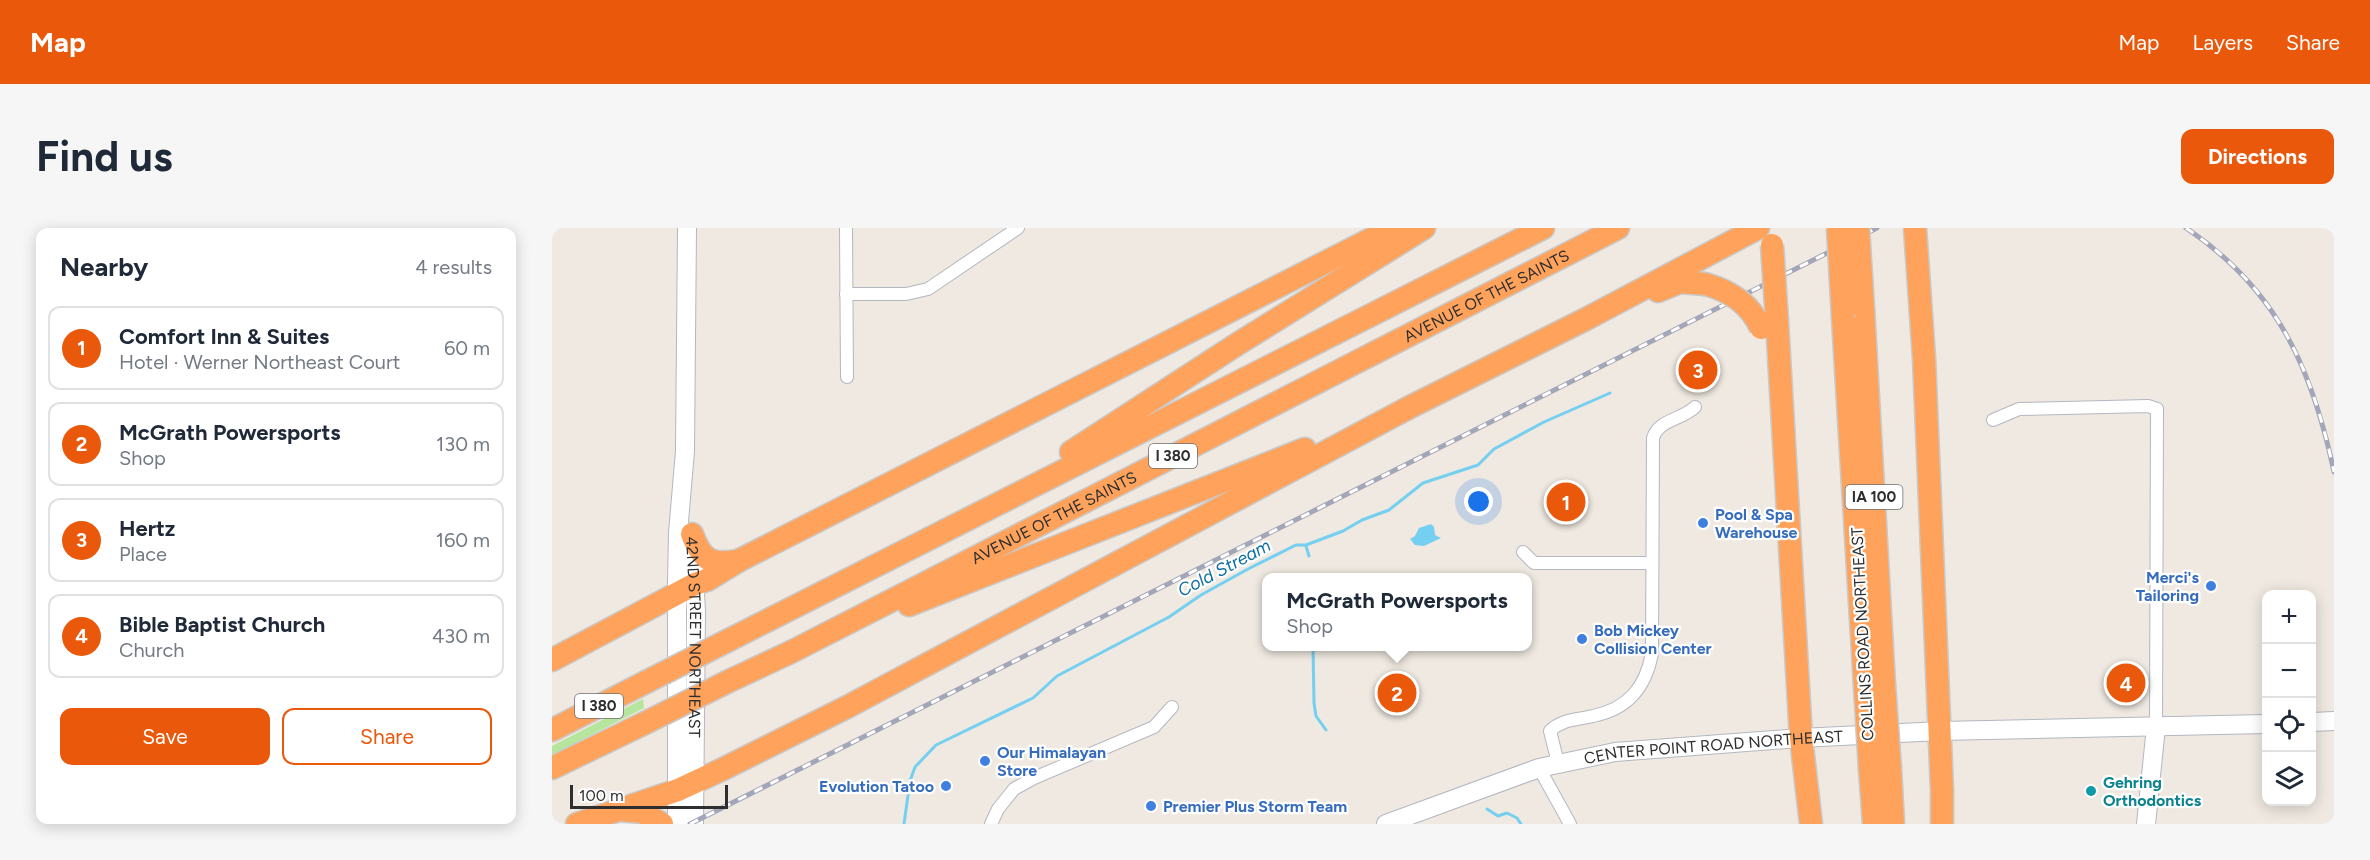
<!DOCTYPE html>
<html lang="en">
<head>
<meta charset="utf-8">
<style>
	body { margin:0; font-family:Figtree,sans-serif; background:#f6f6f7; color:#1f2937 }
	.controls { position:absolute; right:18px; bottom:18px; display:grid; overflow:hidden; border-radius:12px; box-shadow:0 3px 15px #0003 }
	.controls button { width:54px; height:54px; display:grid; place-items:center; padding:0; border:0; border-bottom:2px solid #e0e1e3; background:#fff; color:#1f2937; font:30px sans-serif }
	.scale { position:absolute; left:18px; bottom:15px; width:158px; box-sizing:border-box; padding-left:6px; border:3px solid #2e2e2e; border-top:0; font-size:16px; line-height:21px; white-space:nowrap; color:#2e2e2e; -webkit-text-stroke:4px #fff; paint-order:stroke }
	.you { position:absolute; left:927px; top:274px; width:21px; height:21px; margin:-15px; border:4px solid #fff; border-radius:50%; background:#1a73e8; box-shadow:0 0 0 9px #1a73e833 }
	.badge { display:grid; place-items:center; width:39px; height:39px; border-radius:50%; background:#ea580c; color:#fff; font-size:20px; font-weight:700 }
	.pin { position:absolute; translate:-50% -50%; border:3px solid #fff; box-shadow:0 2px 6px #0006 }
	.popup { position:absolute; left:710px; top:345px; width:270px; height:78px; box-sizing:border-box; display:grid; place-content:center; border-radius:12px; background:#fff; filter:drop-shadow(0 2px 4px #0005); font-size:20px; white-space:nowrap; color:#747a83 }
	.popup b { font-size:22px; color:#1f2937 }
	.popup::after { content:''; position:absolute; left:50%; top:100%; margin-left:-12px; border:12px solid transparent; border-top-color:#fff }
	.list { margin:0; padding:0; list-style:none }
	h2 { display:flex; justify-content:space-between; align-items:center; height:78px; margin:0; padding:0 24px; font-size:26px }
	h2 small { font-size:20px; font-weight:400; color:#747a83 }
	.list li { display:grid; grid-template-columns:39px 1fr auto; gap:18px; align-items:center; box-sizing:border-box; height:84px; margin:0 12px 12px; padding:0 12px; border:2px solid #e0e1e3; border-radius:12px }
	.list b { display:block; font-size:22px; white-space:nowrap }
	.list p { margin:0; font-size:20px; white-space:nowrap; color:#747a83 }
	.list em { font-size:20px; font-style:normal; color:#747a83 }
	.actions { display:flex; gap:12px; padding:18px 24px }
	.actions a { flex:1; padding:14px 0; border:2px solid #ea580c; border-radius:12px; text-align:center; font-size:21px; color:#ea580c }
	.actions .main { background:#ea580c; color:#fff }
	.icon { flex:none; width:33px; height:33px; fill:none; stroke:currentColor; stroke-width:2; stroke-linecap:round; stroke-linejoin:round }
	.map { position:relative; flex:none; width:1782px; height:596px; overflow:hidden; border-radius:12px }
	header { display:flex; align-items:center; gap:36px; box-sizing:border-box; height:84px; padding:0 30px; background:#ea580c; color:#fff }
	header strong { font-size:28px }
	nav { display:flex; gap:33px; margin-inline-start:auto; font-size:21px }
	.intro { display:flex; align-items:center; justify-content:space-between; box-sizing:border-box; height:144px; padding:0 36px }
	h1 { margin:0; font-size:42px }
	.button { padding:15px 27px; border-radius:12px; background:#ea580c; color:#fff; font-size:21px; font-weight:700 }
	main { display:flex; gap:36px; padding:0 36px }
	aside { flex:1; background:#fff; border-radius:12px; box-shadow:0 3px 15px #0003 }
	.map>svg:first-child { display:block }
	.green { fill:#b6e59e }
	.water { fill:#75cff0 }
	.lines { fill:none; stroke-linecap:round; stroke-linejoin:round }
	.stream { stroke:#75cff0; stroke-width:3 }
	.street-casing { stroke:#b4b7c1; stroke-width:14 }
	.secondary-casing { stroke:#b4b7c1; stroke-width:20 }
	.highway-casing { stroke:#c9c9c9; stroke-width:25 }
	.street { stroke:#fff; stroke-width:12 }
	.secondary { stroke:#fff; stroke-width:18 }
	.highway { stroke:#ffa35c; stroke-width:22 }
	.rail-casing { stroke:#a3a6b8; stroke-width:5 }
	.rail { stroke:#fff; stroke-width:3; stroke-dasharray:9; stroke-linecap:butt }
	.highway-bridge-casing { stroke:#c9c9c9; stroke-width:25; stroke-linecap:butt }
	.highway-bridge { stroke:#ffa35c; stroke-width:22 }
	.shop-dot { fill:#3f7fe0; stroke:#fff; stroke-width:2 }
	.culture-dot { fill:#0f9aa8; stroke:#fff; stroke-width:2 }
	.labels { text-anchor:middle; stroke-width:4.5; stroke-linejoin:round; paint-order:stroke }
	.shield { fill:#fff; stroke:#6d6d6d; stroke-width:1.5 }
	.shield-label { font-size:15px; font-weight:bold; fill:#2e2e2e }
	.street-label { font-size:16px; fill:#2e2e2e; stroke:#fff }
	.shop-label { font-size:16px; font-weight:bold; fill:#366cbe; stroke:#fff; text-anchor:start }
	.culture-label { font-size:16px; font-weight:bold; fill:#0d838f; stroke:#fff; text-anchor:start }
	.water-label { font-size:18px; font-style:italic; fill:#0d6fa3; stroke:#fff }
</style>
</head>
<body>
<header>
<strong>Map</strong>
<nav><a>Map</a><a>Layers</a><a>Share</a></nav>
</header>
<div class="intro"><h1>Find us</h1><a class="button">Directions</a></div>
<main>
<aside>
<h2>Nearby<small>4 results</small></h2>
<ul class="list">
<li><span class="badge">1</span><div><b>Comfort Inn &amp; Suites</b><p>Hotel · Werner Northeast Court</p></div><em>60 m</em></li>
<li><span class="badge">2</span><div><b>McGrath Powersports</b><p>Shop</p></div><em>130 m</em></li>
<li><span class="badge">3</span><div><b>Hertz</b><p>Place</p></div><em>160 m</em></li>
<li><span class="badge">4</span><div><b>Bible Baptist Church</b><p>Church</p></div><em>430 m</em></li>
</ul>
<div class="actions"><a class="main">Save</a><a>Share</a></div>
</aside>
<div class="map">
<svg width="1782" height="596" viewBox="0 0 1782 596">
	<rect width="100%" height="100%" fill="#efe9e1"/>
	<polygon class="green" points="91,471 92,480 0,527 0,518"/>
	<polygon class="water" points="879,296 882,299 883,307 889,310 872,318 863,317 858,311 863,308 867,300"/>
	<g class="lines">
		<g class="stream">
			<polyline points="754,318 757,328"/>
			<polyline points="761,418 762,475 764,488 774,502"/>
			<polyline points="935,581 946,588 955,585 965,590 969,596"/>
			<polyline points="352,596 358,553 363,539 384,517 481,470 505,448 617,389 649,367 696,341 744,317 754,317 791,303 810,292 837,282 871,255 926,237 942,221 992,194 1058,165"/>
		</g>
		<g class="street-casing">
			<g id="street">
				<polyline points="294,0 295,149"/>
				<polyline points="294,66 354,66 376,61 466,0"/>
				<polyline points="1441,192 1467,181 1596,178 1605,181 1604,499"/>
				<polyline points="971,324 982,335 1099,335"/>
				<path d="M1006 535 998 503C1010 491 1025 492 1041 488 1076 481 1094 459 1100 425L1101 210C1107 191 1130 192 1143 179"/>
				<polyline points="987,540 1018,596"/>
				<polyline points="439,596 446,581 462,561 482,550 602,499 620,479"/>
			</g>
		</g>
		<g class="secondary-casing">
			<g id="secondary">
				<path id="s1" d="M140 310 144 384 142 596"/>
				<polyline points="1760,494 1782,493"/>
				<polyline points="125,596 125,355 126,305 133,223 135,0"/>
				<path id="s2" d="M834 596 987 540 1063 524 1249 510 1388 503 1714 496"/>
				<polyline points="1594,596 1604,499"/>
			</g>
		</g>
		<g class="highway-casing">
			<g id="highway">
				<polyline points="1363,0 1372,130 1390,562 1390,596"/>
				<polyline points="1106,63 1128,54 1153,56"/>
				<polyline points="1311,80 1332,457"/>
				<polyline points="1291,90 1313,458"/>
				<polyline points="1225,93 1249,510 1259,596"/>
				<polyline points="519,224 687,115 872,0"/>
				<path d="M140 306C150 333 159 337 186 333"/>
				<polyline points="357,377 753,221"/>
				<polyline points="175,413 991,0"/>
				<polyline points="0,432 143,356 155,352 186,333 841,0"/>
				<path id="s3" d="M175 454 241 423 1066 0"/>
				<polyline points="0,502 94,454"/>
				<polyline points="0,540 93,495"/>
				<polyline points="1318,541 1322,596"/>
				<polyline points="1338,541 1341,596"/>
				<polyline points="69,582 90,584 110,596"/>
				<polyline points="25,596 126,562 171,541 295,479 858,179 1034,91 1206,0"/>
			</g>
		</g>
		<use href="#street" class="street"/>
		<use href="#secondary" class="secondary"/>
		<use href="#highway" class="highway"/>
		<g class="rail-casing">
			<g id="rail">
				<path d="M1634 0C1725 61 1760 140 1782 244"/>
				<polyline points="138,596 1325,0"/>
			</g>
		</g>
		<use href="#rail" class="rail"/>
		<g class="highway-bridge-casing">
			<g id="highway-bridge">
				<polyline points="1286,0 1291,90"/>
				<polyline points="1306,0 1311,80"/>
				<polyline points="1220,17 1225,93"/>
				<path d="M1153 56C1179 63 1198 76 1209 100"/>
				<polyline points="94,454 175,413"/>
				<polyline points="1332,457 1338,541"/>
				<polyline points="1313,458 1318,541"/>
				<polyline points="93,495 175,454"/>
			</g>
		</g>
		<use href="#highway-bridge" class="highway-bridge"/>
	</g>
	<g class="shop-dot">
		<circle cx="1151" cy="295" r="6"/>
		<circle cx="1659" cy="358" r="6"/>
		<circle cx="1030" cy="411" r="6"/>
		<circle cx="433" cy="533" r="6"/>
		<circle cx="394" cy="558" r="6"/>
		<circle cx="599" cy="578" r="6"/>
	</g>
	<circle class="culture-dot" cx="1539" cy="563" r="6"/>
	<g class="labels">
		<g class="shield">
			<rect x="597" y="216" width="48" height="24" rx="4.5"/>
			<rect x="1293.5" y="257" width="57" height="24" rx="4.5"/>
			<rect x="23" y="466" width="48" height="24" rx="4.5"/>
		</g>
		<g class="shield-label">
			<text x="621" y="233">I 380</text>
			<text x="1322" y="274">IA 100</text>
			<text x="47" y="483">I 380</text>
		</g>
		<g class="street-label">
			<text dy="6" stroke="none"><textPath href="#s3" startOffset="852">AVENUE OF THE SAINTS</textPath></text>
			<text dy="6" stroke="none"><textPath href="#s3" startOffset="366">AVENUE OF THE SAINTS</textPath></text>
			<text transform="translate(1310 406) rotate(-93)" y="6">COLLINS ROAD NORTHEAST</text>
			<text dy="6" stroke="none"><textPath href="#s1" startOffset="99">42ND STREET NORTHEAST</textPath></text>
			<text dy="6" stroke="none"><textPath href="#s2" startOffset="339">CENTER POINT ROAD NORTHEAST</textPath></text>
		</g>
		<g class="shop-label">
			<text x="1163" y="292">Pool &amp; Spa<tspan x="1163" dy="18">Warehouse</tspan></text>
			<text x="1647" y="355" text-anchor="end">Merci's<tspan x="1647" dy="18">Tailoring</tspan></text>
			<text x="1042" y="408">Bob Mickey<tspan x="1042" dy="18">Collision Center</tspan></text>
			<text x="445" y="530">Our Himalayan<tspan x="445" dy="18">Store</tspan></text>
			<text x="382" y="564" text-anchor="end">Evolution Tatoo</text>
			<text x="611" y="584">Premier Plus Storm Team</text>
		</g>
		<g class="culture-label">
			<text x="1551" y="560">Gehring<tspan x="1551" dy="18">Orthodontics</tspan></text>
		</g>
		<g class="water-label">
			<text transform="translate(672 340) rotate(-28)" y="6">Cold Stream</text>
		</g>
	</g>
</svg>
<div class="controls">
<button>+</button>
<button>−</button>
<button><svg class="icon" aria-label="locate" viewBox="0 0 24 24"><circle cx="12" cy="12" r="6"/><path d="M12 2v4M12 18v4M2 12h4M18 12h4"/></svg></button>
<button><svg class="icon" aria-label="layers" viewBox="0 0 24 24"><path d="M12 4l9 5-9 5-9-5zM3 14l9 5 9-5"/></svg></button>
</div>
<div class="scale">100 m</div>
<div class="you"></div>
<div class="pin badge" style="left:1014px;top:274px">1</div>
<div class="pin badge" style="left:845px;top:465px">2</div>
<div class="popup"><b>McGrath Powersports</b>Shop</div>
<div class="pin badge" style="left:1146px;top:142px">3</div>
<div class="pin badge" style="left:1574px;top:455px">4</div>
</div>
</main>
</body>
</html>
